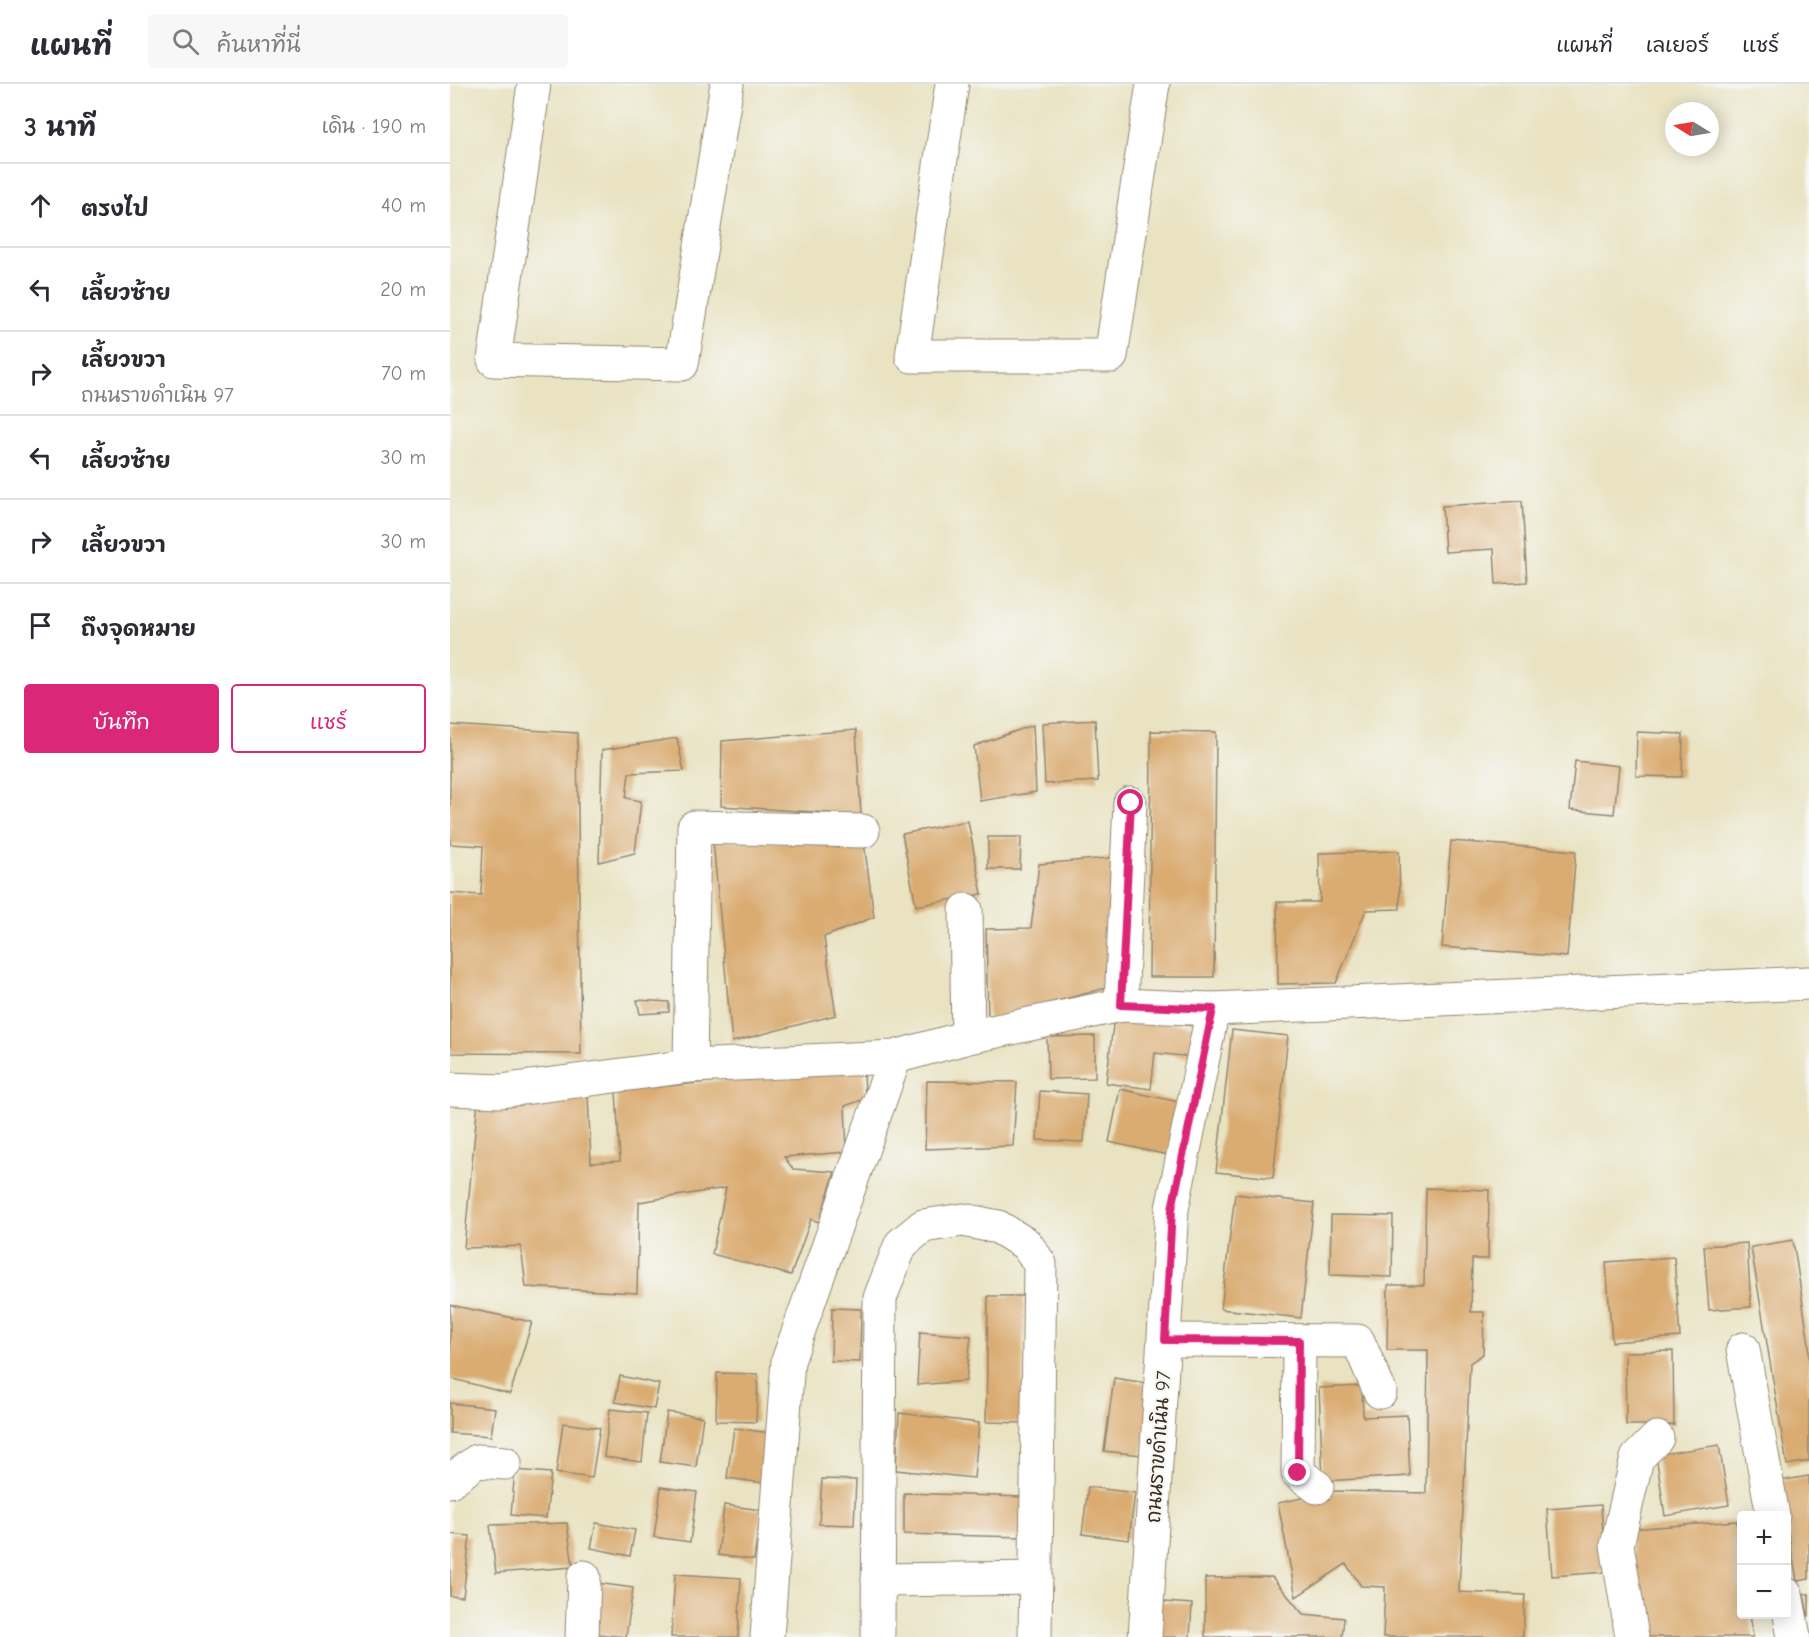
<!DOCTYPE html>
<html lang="th">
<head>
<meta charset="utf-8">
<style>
	body { margin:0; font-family:"Comic Neue","Playpen Sans Thai",sans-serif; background:#f7f7f7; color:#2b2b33 }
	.controls { position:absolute; right:18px; bottom:18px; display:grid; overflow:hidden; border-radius:6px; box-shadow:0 3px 15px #0003 }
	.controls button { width:54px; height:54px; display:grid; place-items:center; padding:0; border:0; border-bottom:2px solid #e1e1e2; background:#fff; color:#2b2b33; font:30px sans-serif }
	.compass { position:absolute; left:1215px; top:18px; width:54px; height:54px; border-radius:50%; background:#fff; box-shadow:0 3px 15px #0003; rotate:281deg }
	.stop { position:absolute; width:18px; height:18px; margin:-14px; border:4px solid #db2777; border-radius:50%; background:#fff }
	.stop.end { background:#db2777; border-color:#fff; box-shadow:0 2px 6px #0008 }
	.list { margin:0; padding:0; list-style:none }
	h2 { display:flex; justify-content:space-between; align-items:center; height:78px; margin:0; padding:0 24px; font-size:26px }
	h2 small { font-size:20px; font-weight:400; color:#7c7c81 }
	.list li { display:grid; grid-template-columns:39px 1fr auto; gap:18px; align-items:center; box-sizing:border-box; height:84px; padding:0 24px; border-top:2px solid #e1e1e2 }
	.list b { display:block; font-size:22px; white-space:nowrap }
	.list p { margin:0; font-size:20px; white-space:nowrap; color:#7c7c81 }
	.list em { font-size:20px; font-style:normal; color:#7c7c81 }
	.actions { display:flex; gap:12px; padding:18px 24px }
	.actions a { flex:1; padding:14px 0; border:2px solid #db2777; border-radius:6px; text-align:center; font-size:21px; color:#db2777 }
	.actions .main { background:#db2777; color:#fff }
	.icon { flex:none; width:33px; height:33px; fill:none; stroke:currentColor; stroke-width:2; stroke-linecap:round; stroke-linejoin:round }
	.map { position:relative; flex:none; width:1359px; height:1553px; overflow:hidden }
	header { display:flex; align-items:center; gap:36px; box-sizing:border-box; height:84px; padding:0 30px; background:#fff; border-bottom:2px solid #e1e1e2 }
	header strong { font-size:28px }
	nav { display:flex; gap:33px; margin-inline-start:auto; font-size:21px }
	.search { width:420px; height:54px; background:#f7f7f7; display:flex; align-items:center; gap:15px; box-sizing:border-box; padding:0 21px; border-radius:6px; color:#7c7c81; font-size:22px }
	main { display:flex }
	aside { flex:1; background:#fff }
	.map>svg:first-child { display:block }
	.building { fill:#daac72 }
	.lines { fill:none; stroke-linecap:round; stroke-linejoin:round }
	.minor-casing { stroke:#928670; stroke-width:35 }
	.minor { stroke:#fff; stroke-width:33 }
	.route { stroke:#db2777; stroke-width:8 }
	.labels { text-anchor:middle; stroke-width:4.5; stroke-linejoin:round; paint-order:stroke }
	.street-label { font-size:20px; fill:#3b2a1e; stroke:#f6f6f2 }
</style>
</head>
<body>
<header>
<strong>แผนที่</strong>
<div class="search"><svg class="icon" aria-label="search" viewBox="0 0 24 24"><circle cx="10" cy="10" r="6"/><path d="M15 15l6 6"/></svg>ค้นหาที่นี่</div>
<nav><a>แผนที่</a><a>เลเยอร์</a><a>แชร์</a></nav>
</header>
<main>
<aside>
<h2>3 นาที<small>เดิน · 190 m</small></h2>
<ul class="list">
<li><svg class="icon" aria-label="ahead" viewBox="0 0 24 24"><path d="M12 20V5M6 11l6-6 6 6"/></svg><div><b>ตรงไป</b></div><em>40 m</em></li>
<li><svg class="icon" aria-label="left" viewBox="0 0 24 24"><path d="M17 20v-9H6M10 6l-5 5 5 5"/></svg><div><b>เลี้ยวซ้าย</b></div><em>20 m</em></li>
<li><svg class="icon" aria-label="right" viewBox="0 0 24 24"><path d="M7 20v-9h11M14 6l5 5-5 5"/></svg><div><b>เลี้ยวขวา</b><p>ถนนราขดำเนิน 97</p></div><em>70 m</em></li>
<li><svg class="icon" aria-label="left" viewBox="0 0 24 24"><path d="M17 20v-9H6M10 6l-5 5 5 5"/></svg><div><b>เลี้ยวซ้าย</b></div><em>30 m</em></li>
<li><svg class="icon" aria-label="right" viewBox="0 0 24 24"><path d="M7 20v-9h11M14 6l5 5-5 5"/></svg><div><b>เลี้ยวขวา</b></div><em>30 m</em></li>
<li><svg class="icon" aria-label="arrive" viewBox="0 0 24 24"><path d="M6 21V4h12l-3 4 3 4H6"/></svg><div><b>ถึงจุดหมาย</b></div></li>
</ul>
<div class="actions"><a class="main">บันทึก</a><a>แชร์</a></div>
</aside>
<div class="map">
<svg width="1359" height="1553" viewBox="0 0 1359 1553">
	<rect width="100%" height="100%" fill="#f6f6f2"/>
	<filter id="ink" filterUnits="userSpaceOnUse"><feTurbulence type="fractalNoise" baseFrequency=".0167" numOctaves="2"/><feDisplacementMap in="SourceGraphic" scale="12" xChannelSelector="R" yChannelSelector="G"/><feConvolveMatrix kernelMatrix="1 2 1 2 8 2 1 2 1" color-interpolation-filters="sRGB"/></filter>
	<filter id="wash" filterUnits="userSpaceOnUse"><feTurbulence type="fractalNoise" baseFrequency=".008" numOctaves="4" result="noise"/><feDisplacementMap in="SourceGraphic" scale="24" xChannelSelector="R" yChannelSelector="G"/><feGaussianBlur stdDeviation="1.35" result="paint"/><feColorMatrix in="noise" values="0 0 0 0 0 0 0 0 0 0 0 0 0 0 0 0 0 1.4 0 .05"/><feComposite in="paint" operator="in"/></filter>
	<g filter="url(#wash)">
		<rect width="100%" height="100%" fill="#e9e3c2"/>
		<g id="blocks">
			<g class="building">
				<polygon points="1072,417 1077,498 1046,500 1044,465 995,468 992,422"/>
				<polygon points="645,636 648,697 595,700 592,639"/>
				<polygon points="0,641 127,649 131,970 0,969 0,809 31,811 33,762 0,760"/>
				<polygon points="583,641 586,708 530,717 524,662"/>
				<polygon points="406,646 411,731 271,722 272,657"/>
				<polygon points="701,647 766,648 764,893 699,893"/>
				<polygon points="1187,648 1233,650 1232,693 1186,692"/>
				<polygon points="227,654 234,687 179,689 176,714 191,717 185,769 149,778 152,666"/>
				<polygon points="1125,677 1169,682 1164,730 1120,726"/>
				<polygon points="518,737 532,810 466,822 452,750"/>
				<polygon points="538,753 571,753 570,785 538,785"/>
				<polygon points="263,757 414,758 424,833 374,853 386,931 282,958"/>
				<polygon points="1001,757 1126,767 1117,873 992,863"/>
				<polygon points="949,767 950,825 916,826 886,899 828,900 827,818 870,818 869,769"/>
				<polygon points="670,773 668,901 538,935 536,845 581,844 589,780"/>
				<polygon points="187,916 219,918 219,928 190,930"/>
				<polygon points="664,933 745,942 741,973 705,969 701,1005 656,999"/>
				<polygon points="782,946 838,952 823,1094 766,1088"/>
				<polygon points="645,952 645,994 598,995 597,953"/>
				<polygon points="414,983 415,1015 395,1022 397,1068 334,1073 343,1085 385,1088 369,1138 361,1135 341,1191 262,1170 276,1104 189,1118 187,1209 76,1203 71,1162 14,1164 28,1016 138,1009 141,1079 170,1077 166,1007"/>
				<polygon points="477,997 567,998 563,1062 475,1065"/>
				<polygon points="670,1005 729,1018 718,1071 659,1058"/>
				<polygon points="590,1007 637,1010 634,1058 587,1056"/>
				<polygon points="976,1104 1039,1106 1038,1175 1022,1175 1021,1228 1034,1228 1033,1270 1020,1279 1009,1508 1075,1511 1073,1553 933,1553 935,1503 911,1502 896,1480 846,1513 828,1419 886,1407 976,1409 978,1266 937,1266 938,1201 974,1201"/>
				<polygon points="785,1110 864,1119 851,1234 771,1225"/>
				<polygon points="881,1131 943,1132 942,1193 880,1191"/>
				<polygon points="1343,1156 1359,1260 1359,1377 1337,1381 1301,1163"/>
				<polygon points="1297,1159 1301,1223 1259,1226 1254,1162"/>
				<polygon points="1224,1173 1230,1253 1162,1258 1156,1178"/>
				<polygon points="538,1212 574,1212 572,1339 536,1338"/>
				<polygon points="0,1221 82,1238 60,1310 0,1294"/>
				<polygon points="382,1224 411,1225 410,1278 381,1277"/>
				<polygon points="470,1248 521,1252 516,1297 467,1301"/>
				<polygon points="1223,1267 1224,1341 1176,1341 1175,1268"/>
				<polygon points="267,1289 308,1290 306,1338 266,1337"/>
				<polygon points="170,1292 209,1300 204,1325 165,1318"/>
				<polygon points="664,1294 702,1300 692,1371 654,1367"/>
				<polygon points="912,1302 913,1333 957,1331 960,1392 873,1397 869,1304"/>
				<polygon points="0,1319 45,1324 41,1352 0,1349"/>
				<polygon points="160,1325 197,1329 192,1378 154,1373"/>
				<polygon points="217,1328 253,1333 246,1383 210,1378"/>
				<polygon points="449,1329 529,1339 524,1394 446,1386"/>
				<polygon points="113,1339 150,1344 142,1394 106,1389"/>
				<polygon points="284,1344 320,1349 313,1399 277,1394"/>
				<polygon points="1269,1361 1279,1421 1215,1432 1206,1371"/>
				<polygon points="65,1386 101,1389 96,1434 61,1431"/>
				<polygon points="1359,1392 1359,1495 1347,1497 1329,1397"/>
				<polygon points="372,1395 406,1396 404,1441 369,1440"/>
				<polygon points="211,1403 247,1408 240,1458 204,1453"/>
				<polygon points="638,1403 685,1409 679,1456 632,1450"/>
				<polygon points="454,1409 574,1413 572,1453 454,1450"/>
				<polygon points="274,1421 311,1426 304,1476 268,1471"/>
				<polygon points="1151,1421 1156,1488 1102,1492 1097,1425"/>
				<polygon points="1287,1437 1292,1470 1292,1530 1300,1530 1303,1553 1190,1553 1180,1445"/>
				<polygon points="117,1439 123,1483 46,1489 40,1441"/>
				<polygon points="146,1439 185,1446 180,1472 141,1464"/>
				<polygon points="0,1450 20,1452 13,1513 0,1512"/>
				<polygon points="225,1490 291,1494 288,1553 221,1553"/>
				<polygon points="822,1493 853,1530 894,1534 892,1553 755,1553 755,1494"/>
				<polygon points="147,1499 183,1504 176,1553 140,1549"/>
				<polygon points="1354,1510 1359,1510 1359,1532 1358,1532"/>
				<polygon points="701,1517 742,1520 740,1553 699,1553"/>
			</g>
		</g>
	</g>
	<g filter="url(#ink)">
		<use href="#blocks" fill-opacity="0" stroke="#928670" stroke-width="1.5"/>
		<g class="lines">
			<g class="minor-casing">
				<g id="minor">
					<polyline points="84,0 44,276 232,280 277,0"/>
					<polyline points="502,0 462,272 661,272 703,0"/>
					<polyline points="516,826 518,953"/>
					<polyline points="671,921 680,719"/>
					<polyline points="240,982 244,743 413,747"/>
					<polyline points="0,1005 51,1007 240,982 445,973 518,953 671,921 763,925 1359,899"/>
					<polyline points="715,1256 908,1257 930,1308"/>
					<polyline points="849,1257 848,1389 867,1403"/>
					<polyline points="1293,1265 1323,1432"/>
					<polyline points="0,1397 27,1377 55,1379"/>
					<polyline points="428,1496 586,1494"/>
					<polyline points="1336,1510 1344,1553"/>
					<polyline points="132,1553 134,1493"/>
					<polyline points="317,1553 338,1277 445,973"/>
					<polyline points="428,1553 430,1214 451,1160 473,1142 513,1136 548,1143 576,1160 590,1180 585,1553"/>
					<polyline points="695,1553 722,1125 763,925"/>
					<polyline points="1182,1553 1167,1461 1187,1374 1207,1354"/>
				</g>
			</g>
			<use href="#minor" class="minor"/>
		</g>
	</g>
	<g class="lines" filter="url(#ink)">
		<polyline class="route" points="681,719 671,921 763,925 722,1125 715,1256 849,1257 848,1389"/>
	</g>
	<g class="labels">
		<g class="street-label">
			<text transform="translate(708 1363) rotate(-86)" y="7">ถนนราขดำเนิน 97</text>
		</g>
	</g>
</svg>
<div class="controls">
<button>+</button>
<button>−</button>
</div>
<svg class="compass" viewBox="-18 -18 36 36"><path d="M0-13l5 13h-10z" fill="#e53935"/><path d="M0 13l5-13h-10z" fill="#7c7c81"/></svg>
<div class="stop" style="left:681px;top:719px"></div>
<div class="stop end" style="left:848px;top:1389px"></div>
</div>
</main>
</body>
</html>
